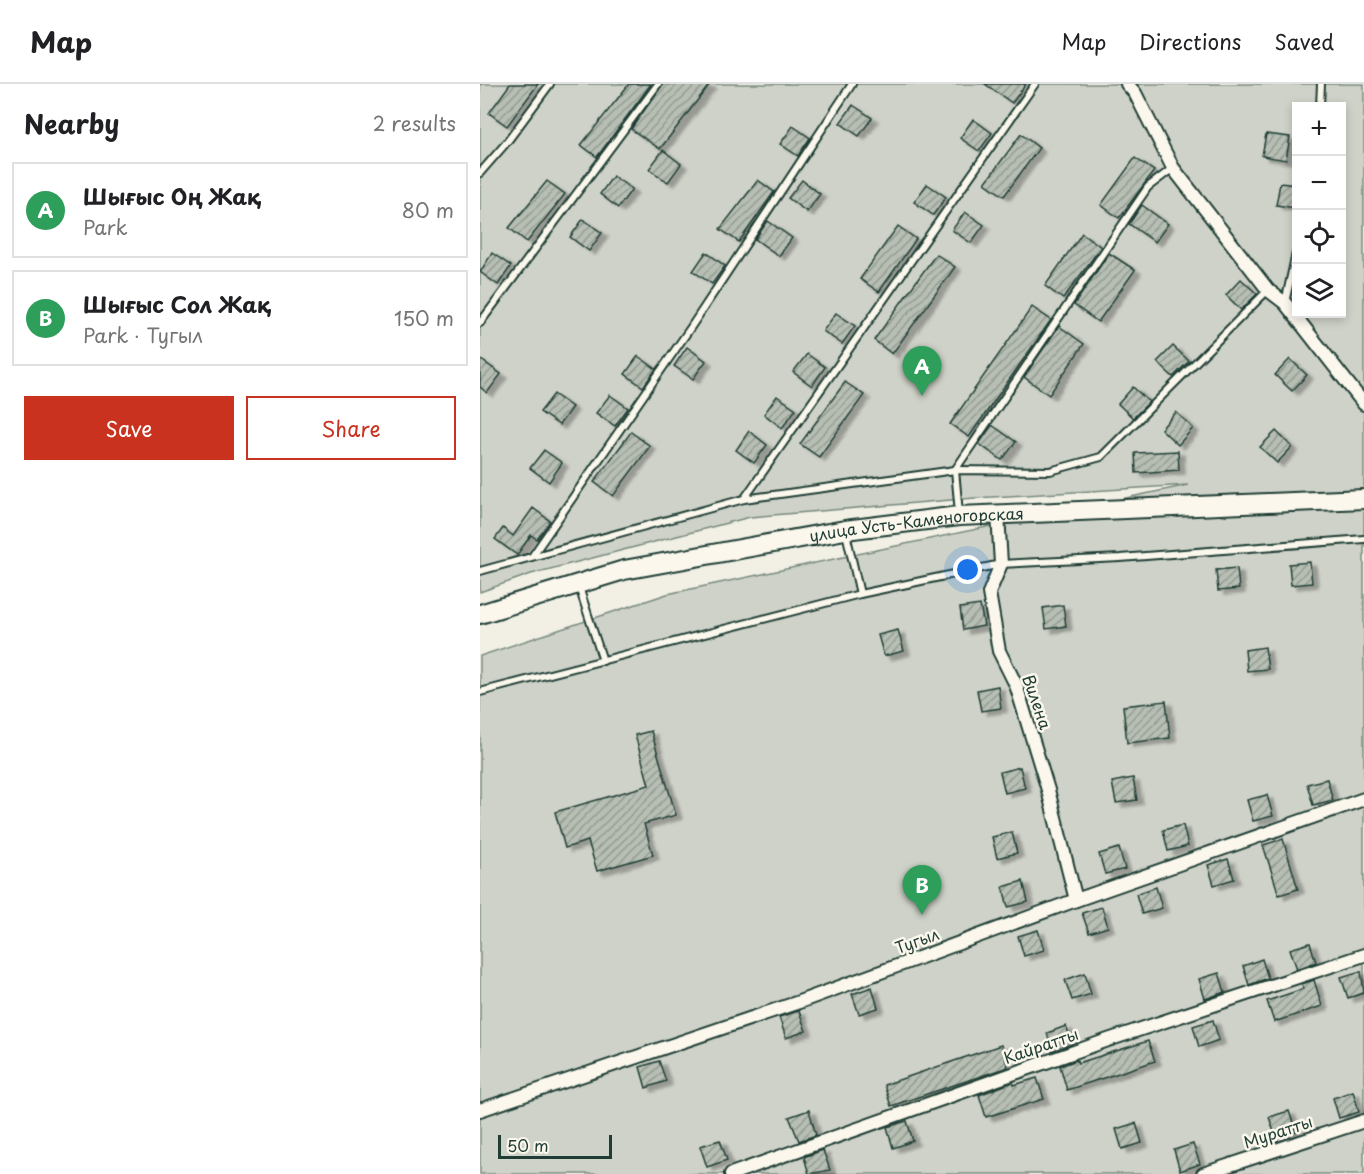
<!DOCTYPE html>
<html lang="en">
<head>
<meta charset="utf-8">
<style>
	body { margin:0; font-family:"Playpen Sans",sans-serif; background:#f6f6f6; color:#202124 }
	.controls { position:absolute; right:18px; top:18px; display:grid; overflow:hidden; border-radius:0px; box-shadow:0 3px 9px #0003 }
	.controls button { width:54px; height:54px; display:grid; place-items:center; padding:0; border:0; border-bottom:2px solid #e0e0e0; background:#fff; color:#202124; font:30px sans-serif }
	.scale { position:absolute; left:18px; bottom:15px; width:114px; box-sizing:border-box; padding-left:6px; border:3px solid #1f3d34; border-top:0; font-size:16px; line-height:21px; white-space:nowrap; color:#1f3d34; -webkit-text-stroke:4px #fbf7ec; paint-order:stroke }
	.you { position:absolute; left:488px; top:486px; width:21px; height:21px; margin:-15px; border:4px solid #fff; border-radius:50%; background:#1a73e8; box-shadow:0 0 0 9px #1a73e833 }
	.badge { display:grid; place-items:center; width:39px; height:39px; border-radius:50%; background:#c8321e; color:#fff; font-size:20px; font-weight:700 }
	.pin { position:absolute; translate:-50% -50px; filter:drop-shadow(0 2px 3px #0008) }
	.pin::after { content:''; position:absolute; top:32px; width:21px; height:18px; background:inherit; clip-path:polygon(0 0,100% 0,50% 100%) }
	.list { margin:0; padding:0; list-style:none }
	h2 { display:flex; justify-content:space-between; align-items:center; height:78px; margin:0; padding:0 24px; font-size:26px }
	h2 small { font-size:20px; font-weight:400; color:#757577 }
	.list li { display:grid; grid-template-columns:39px 1fr auto; gap:18px; align-items:center; box-sizing:border-box; height:96px; margin:0 12px 12px; padding:0 12px; border:2px solid #e0e0e0; border-radius:0px }
	.list b { display:block; font-size:22px; white-space:nowrap }
	.list p { margin:0; font-size:20px; white-space:nowrap; color:#757577 }
	.list em { font-size:20px; font-style:normal; color:#757577 }
	.actions { display:flex; gap:12px; padding:18px 24px }
	.actions a { flex:1; padding:14px 0; border:2px solid #c8321e; border-radius:0px; text-align:center; font-size:21px; color:#c8321e }
	.actions .main { background:#c8321e; color:#fff }
	.icon { flex:none; width:33px; height:33px; fill:none; stroke:currentColor; stroke-width:2; stroke-linecap:round; stroke-linejoin:round }
	.map { position:relative; flex:none; width:884px; height:1090px; overflow:hidden }
	header { display:flex; align-items:center; gap:36px; box-sizing:border-box; height:84px; padding:0 30px; background:#fff; border-bottom:2px solid #e0e0e0 }
	header strong { font-size:28px }
	nav { display:flex; gap:33px; margin-inline-start:auto; font-size:21px }
	main { display:flex }
	aside { flex:1; background:#fff }
	.map>svg:first-child { display:block }
	.green { fill:#cfd2c8; stroke:#77887e; stroke-width:1.5; fill-rule:evenodd }
	.building { fill:url(#building-hatch); stroke:#1f3d34; stroke-width:1.5; filter:url(#shadow) }
	.lines { fill:none; stroke-linecap:round; stroke-linejoin:round }
	.lane-casing { stroke:#1f3d34; stroke-width:10 }
	.street-casing { stroke:#1f3d34; stroke-width:16 }
	.secondary-casing { stroke:#1f3d34; stroke-width:22 }
	.lane { stroke:#fbf7ec; stroke-width:6 }
	.street { stroke:#fbf7ec; stroke-width:12 }
	.secondary { stroke:#fbf7ec; stroke-width:18 }
	.labels { text-anchor:middle; stroke-width:5; stroke-linejoin:round; paint-order:stroke }
	.street-label { font-size:16px; fill:#1f3d34; stroke:#fbf7ec }
</style>
</head>
<body>
<header>
<strong>Map</strong>
<nav><a>Map</a><a>Directions</a><a>Saved</a></nav>
</header>
<main>
<aside>
<h2>Nearby<small>2 results</small></h2>
<ul class="list">
<li><span class="badge" style="background:#2e9e5b">A</span><div><b>Шығыс Оң Жақ</b><p>Park</p></div><em>80 m</em></li>
<li><span class="badge" style="background:#2e9e5b">B</span><div><b>Шығыс Сол Жақ</b><p>Park · Тугыл</p></div><em>150 m</em></li>
</ul>
<div class="actions"><a class="main">Save</a><a>Share</a></div>
</aside>
<div class="map">
<svg width="884" height="1090" viewBox="0 0 884 1090">
	<defs>
		<pattern id="building-hatch" width="6" height="6" patternUnits="userSpaceOnUse" patternTransform="scale(1.5)"><rect width="6" height="6" fill="#b7beb3"/><path d="M-1 1l2-2M0 6l6-6M5 7l2-2" fill="none" stroke="#949c92"/></pattern>
		<filter id="shadow"><feDropShadow dx="6" dy="4" stdDeviation="1.5" flood-color="#0004"/></filter>
	</defs>
	<rect width="100%" height="100%" fill="#f2f0e5"/>
	<filter id="ink" filterUnits="userSpaceOnUse"><feTurbulence type="fractalNoise" baseFrequency=".0167" numOctaves="2"/><feDisplacementMap in="SourceGraphic" scale="12" xChannelSelector="R" yChannelSelector="G"/><feConvolveMatrix kernelMatrix="1 2 1 2 8 2 1 2 1" color-interpolation-filters="sRGB"/></filter>
	<g filter="url(#ink)">
		<path class="green" d="M0 0H884V1090H0V572L187 510 708 401 495 414 270 433 51 490 0 508ZM816 22H862V230H816Z"/>
		<g class="building">
			<polygon points="30,0 58,0 27,42 9,29"/>
			<polygon points="149,0 171,0 117,73 101,61"/>
			<polygon points="183,0 230,0 180,65 151,45"/>
			<polygon points="505,0 546,0 532,19"/>
			<polygon points="373,21 392,34 379,52 360,39"/>
			<polygon points="493,35 512,49 499,67 480,54"/>
			<polygon points="313,42 330,54 318,72 300,60"/>
			<polygon points="541,50 559,64 524,112 505,99"/>
			<polygon points="786,50 810,53 806,76 782,72"/>
			<polygon points="183,66 201,80 188,98 169,85"/>
			<polygon points="655,74 674,87 639,134 621,121"/>
			<polygon points="133,92 152,105 138,124 120,110"/>
			<polygon points="278,96 294,108 259,158 240,145"/>
			<polygon points="322,96 340,110 327,128 308,114"/>
			<polygon points="67,97 85,110 47,158 29,144"/>
			<polygon points="800,99 816,101 816,124 796,121"/>
			<polygon points="447,100 466,113 453,131 434,118"/>
			<polygon points="662,121 688,140 675,158 649,140"/>
			<polygon points="485,128 504,141 491,159 472,146"/>
			<polygon points="103,135 122,149 109,167 90,153"/>
			<polygon points="288,137 312,154 299,172 275,155"/>
			<polygon points="418,142 436,155 399,208 380,195"/>
			<polygon points="602,149 621,163 583,215 565,202"/>
			<polygon points="226,168 245,182 232,200 213,187"/>
			<polygon points="12,169 31,182 18,201 0,188"/>
			<polygon points="629,169 655,186 618,238 594,221"/>
			<polygon points="456,170 475,183 412,270 394,256"/>
			<polygon points="761,195 777,210 761,226 746,211"/>
			<polygon points="552,223 571,236 489,353 470,340"/>
			<polygon points="356,229 375,242 362,260 343,247"/>
			<polygon points="579,242 604,260 569,311 544,293"/>
			<polygon points="693,262 709,277 693,293 677,278"/>
			<polygon points="207,263 226,277 213,295 194,282"/>
			<polygon points="327,270 345,283 332,302 313,288"/>
			<polygon points="158,272 176,285 163,303 145,290"/>
			<polygon points="0,275 21,290 7,309 0,303"/>
			<polygon points="810,275 827,291 812,307 795,291"/>
			<polygon points="365,298 384,311 339,373 320,360"/>
			<polygon points="653,303 669,318 653,334 638,320"/>
			<polygon points="74,310 92,323 79,341 60,328"/>
			<polygon points="130,311 148,324 135,342 116,329"/>
			<polygon points="297,312 316,325 302,344 284,330"/>
			<polygon points="696,328 713,344 698,361 681,345"/>
			<polygon points="512,341 536,358 522,376 499,360"/>
			<polygon points="269,347 287,361 274,379 256,366"/>
			<polygon points="796,347 812,363 797,379 780,363"/>
			<polygon points="151,348 170,362 133,412 114,398"/>
			<polygon points="64,366 82,379 69,398 50,384"/>
			<polygon points="698,367 699,386 656,389 655,369"/>
			<polygon points="53,424 70,437 57,455 51,451 37,471 15,455 23,444 33,452"/>
			<polygon points="830,478 832,499 811,501 809,480"/>
			<polygon points="757,484 759,505 738,507 736,486"/>
			<polygon points="500,521 504,542 483,546 480,524"/>
			<polygon points="583,521 586,542 566,545 563,524"/>
			<polygon points="418,546 424,567 404,572 398,551"/>
			<polygon points="785,563 788,585 767,587 765,566"/>
			<polygon points="518,602 521,624 501,627 497,606"/>
			<polygon points="686,617 690,654 647,659 643,622"/>
			<polygon points="171,647 196,731 164,740 173,771 117,787 108,757 85,764 75,728 169,701 155,651"/>
			<polygon points="540,683 545,704 525,709 520,688"/>
			<polygon points="653,694 657,716 636,719 632,698"/>
			<polygon points="847,695 853,716 833,721 827,700"/>
			<polygon points="787,711 793,732 773,737 767,716"/>
			<polygon points="703,741 708,762 688,767 683,746"/>
			<polygon points="532,748 537,769 517,774 512,753"/>
			<polygon points="803,755 818,805 799,811 783,761"/>
			<polygon points="639,764 645,785 625,790 619,770"/>
			<polygon points="748,775 754,795 734,801 728,781"/>
			<polygon points="543,797 548,818 528,823 523,803"/>
			<polygon points="676,803 682,824 662,830 656,810"/>
			<polygon points="622,823 628,843 609,849 602,829"/>
			<polygon points="558,846 564,866 544,872 538,852"/>
			<polygon points="830,859 836,878 817,885 810,865"/>
			<polygon points="782,875 788,894 769,901 763,882"/>
			<polygon points="881,887 884,909 868,914 861,893"/>
			<polygon points="605,889 611,910 592,916 585,896"/>
			<polygon points="739,889 745,908 725,915 719,895"/>
			<polygon points="834,896 842,922 794,938 787,917 823,905 822,900"/>
			<polygon points="392,903 398,924 379,930 372,910"/>
			<polygon points="319,927 326,947 306,954 299,933"/>
			<polygon points="733,936 739,956 719,963 713,942"/>
			<polygon points="586,942 592,960 572,967 567,949"/>
			<polygon points="668,957 675,977 587,1006 580,982 597,976 598,979"/>
			<polygon points="521,961 528,983 411,1022 404,1001"/>
			<polygon points="179,977 186,997 166,1004 160,983"/>
			<polygon points="557,994 564,1015 506,1033 499,1011 533,998 534,1001"/>
			<polygon points="873,1007 879,1028 859,1034 853,1014"/>
			<polygon points="329,1026 336,1051 319,1057 309,1033"/>
			<polygon points="809,1027 816,1048 796,1054 789,1033"/>
			<polygon points="427,1037 433,1057 413,1064 407,1043"/>
			<polygon points="656,1039 662,1059 642,1065 636,1045"/>
			<polygon points="240,1056 247,1076 227,1083 220,1062"/>
			<polygon points="713,1060 720,1080 700,1087 694,1066"/>
			<polygon points="343,1066 350,1086 329,1090 324,1073"/>
		</g>
		<g class="lines">
			<g class="lane-casing">
				<g id="lane">
					<polyline points="840,22 841,0"/>
					<polyline points="0,89 27,58 70,0"/>
					<polyline points="805,219 816,169"/>
					<polyline points="0,239 178,0"/>
					<polyline points="264,415 555,0"/>
					<polyline points="479,429 475,386 668,103 693,84"/>
					<polyline points="366,449 380,510"/>
					<polyline points="53,471 211,243 372,0"/>
					<polyline points="0,487 264,415 475,386 570,387 621,373 788,206"/>
					<polyline points="99,503 123,577"/>
					<polyline points="0,608 380,510 521,480 640,474 884,455"/>
				</g>
			</g>
			<g class="street-casing">
				<g id="street">
					<polyline points="647,0 655,9 693,84 788,206 805,219 884,320"/>
					<polyline points="518,430 521,480 509,509 519,567 536,601 568,706 596,816"/>
					<polyline points="0,1026 319,918 596,816 884,715"/>
					<polyline points="251,1090 628,956 884,871"/>
					<polyline points="723,1090 884,1037"/>
				</g>
			</g>
			<g class="secondary-casing">
				<g id="secondary">
					<path id="s1" d="M0 530 144 486 365 446 479 432 884 415"/>
				</g>
			</g>
			<use href="#lane" class="lane"/>
			<use href="#street" class="street"/>
			<use href="#secondary" class="secondary"/>
		</g>
	</g>
	<g class="labels">
		<g class="street-label">
			<text dy="6" stroke="none"><textPath href="#s1" startOffset="447">улица Усть-Каменогорская</textPath></text>
			<text transform="translate(557 618) rotate(71)" y="6">Вилена</text>
			<text transform="translate(437 857) rotate(-20)" y="6">Тугыл</text>
			<text transform="translate(561 962) rotate(-19)" y="6">Кайратты</text>
			<text transform="translate(798 1048) rotate(-18)" y="6">Муратты</text>
		</g>
	</g>
</svg>
<div class="controls">
<button>+</button>
<button>−</button>
<button><svg class="icon" aria-label="locate" viewBox="0 0 24 24"><circle cx="12" cy="12" r="6"/><path d="M12 2v4M12 18v4M2 12h4M18 12h4"/></svg></button>
<button><svg class="icon" aria-label="layers" viewBox="0 0 24 24"><path d="M12 4l9 5-9 5-9-5zM3 14l9 5 9-5"/></svg></button>
</div>
<div class="scale">50 m</div>
<div class="you"></div>
<div class="pin badge" style="left:442px;top:312px;background:#2e9e5b">A</div>
<div class="pin badge" style="left:442px;top:831px;background:#2e9e5b">B</div>
</div>
</main>
</body>
</html>
